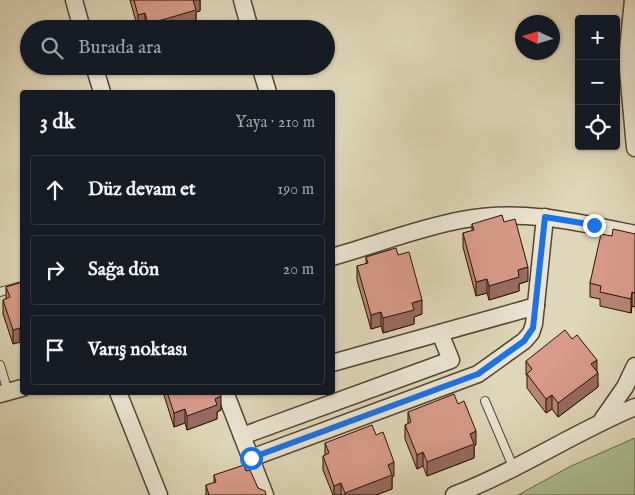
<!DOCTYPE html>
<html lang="tr">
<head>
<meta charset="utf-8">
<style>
	body { margin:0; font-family:"IM FELL English",serif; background:#242831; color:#f1f3f6 }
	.controls { position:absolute; right:15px; top:15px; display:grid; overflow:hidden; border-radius:5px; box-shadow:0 1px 4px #0004 }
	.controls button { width:45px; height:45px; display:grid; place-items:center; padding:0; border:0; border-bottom:1px solid #363941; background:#171b24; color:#f1f3f6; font:25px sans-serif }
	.compass { position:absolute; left:515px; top:15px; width:45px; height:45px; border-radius:50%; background:#171b24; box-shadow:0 1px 4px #0004; rotate:274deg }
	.stop { position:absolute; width:15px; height:15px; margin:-11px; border:4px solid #1a73e8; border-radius:50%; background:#fff }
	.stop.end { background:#1a73e8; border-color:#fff; box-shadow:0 1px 5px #0008 }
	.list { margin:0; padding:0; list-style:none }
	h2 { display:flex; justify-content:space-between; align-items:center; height:65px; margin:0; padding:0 20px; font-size:21px }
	h2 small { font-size:16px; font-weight:400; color:#9ea1a6 }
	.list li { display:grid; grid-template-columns:32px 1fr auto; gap:15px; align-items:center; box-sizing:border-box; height:70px; margin:0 10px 10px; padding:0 10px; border:1px solid #363941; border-radius:5px }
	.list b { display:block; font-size:19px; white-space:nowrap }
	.list em { font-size:16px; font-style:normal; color:#9ea1a6 }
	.icon { flex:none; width:28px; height:28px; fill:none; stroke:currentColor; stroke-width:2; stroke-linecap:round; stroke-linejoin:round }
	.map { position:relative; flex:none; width:635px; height:495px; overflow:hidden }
	.search { position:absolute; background:#171b24; box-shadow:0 1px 4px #0004; left:20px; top:20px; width:315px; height:55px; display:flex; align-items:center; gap:12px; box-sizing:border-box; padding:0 18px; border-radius:28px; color:#9ea1a6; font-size:19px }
	.panel { position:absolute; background:#171b24; box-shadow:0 1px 4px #0004; left:20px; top:90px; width:315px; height:305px; border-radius:5px }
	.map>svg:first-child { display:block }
	.green { fill:#acbf94; stroke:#686a4a }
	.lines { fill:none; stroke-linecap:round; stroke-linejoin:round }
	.service-casing { stroke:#54452f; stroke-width:10 }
	.minor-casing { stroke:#54452f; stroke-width:19 }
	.service { stroke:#ebe5d2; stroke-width:8 }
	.minor { stroke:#ebe5d2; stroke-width:16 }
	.wall { fill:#bb8578; stroke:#251401 }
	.shaded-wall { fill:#986c62; stroke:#251401 }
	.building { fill:#d99b8c; stroke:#251401 }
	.route { stroke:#1a73e8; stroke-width:6 }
</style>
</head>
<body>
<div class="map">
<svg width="635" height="495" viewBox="0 0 635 495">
	<rect width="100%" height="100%" fill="#e0d7ba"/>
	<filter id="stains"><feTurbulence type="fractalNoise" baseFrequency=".004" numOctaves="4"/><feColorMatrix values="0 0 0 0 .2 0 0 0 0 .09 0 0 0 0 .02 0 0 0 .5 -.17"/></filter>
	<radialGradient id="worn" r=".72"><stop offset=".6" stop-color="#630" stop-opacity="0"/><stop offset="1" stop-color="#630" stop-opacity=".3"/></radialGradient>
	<polygon class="green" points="635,438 635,495 518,495 571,466"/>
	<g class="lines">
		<g class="service-casing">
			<g id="service">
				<polyline points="0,292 22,286"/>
				<polyline points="0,365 8,392"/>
				<polyline points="485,401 514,469"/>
			</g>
		</g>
		<g class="minor-casing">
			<g id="minor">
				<polyline points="74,0 82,29"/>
				<polyline points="242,0 250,29"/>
				<polyline points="633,0 627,59 635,148"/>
				<polyline points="94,66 102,92"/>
				<polyline points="260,66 268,92"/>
				<path d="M332 257C375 245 418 228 461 220 520 208 578 222 635 234"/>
				<polyline points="332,363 536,306"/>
				<polyline points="118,392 159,495"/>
				<polyline points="225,392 265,495"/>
				<polyline points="0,394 22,388"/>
				<polyline points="602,420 625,387 635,366"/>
				<polyline points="242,436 451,360 440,333"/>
				<polyline points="251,458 478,374 524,341 531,333 534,324 545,217"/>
				<path d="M454 495C517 471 573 433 635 407"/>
			</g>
		</g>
		<use href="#service" class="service"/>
		<use href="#minor" class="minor"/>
	</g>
	<g class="wall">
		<polygon points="130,0 200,0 200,11 196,12 196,24 179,29 145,29 145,27 138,29"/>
		<polygon points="472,224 528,281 519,284 519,291 489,300 487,293 476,296 463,247 463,233 472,231"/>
		<polygon points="635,234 635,307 632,306 631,313 600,306 600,299 590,297 590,283 612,236"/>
		<polygon points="398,255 422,314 414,317 414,324 383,333 381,326 371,329 357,280 357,266 366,264 366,257"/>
		<polygon points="22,282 22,350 20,342 13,344 3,314 3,300 6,299 6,287"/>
		<polygon points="526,361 597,371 598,387 558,417 552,409 546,413 527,388 527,376 526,375"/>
		<polygon points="163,392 220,392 221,410 217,412 217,419 187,430 185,423 174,427"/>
		<polygon points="408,412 476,445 474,446 474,458 427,476 423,466 417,469 405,439 405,425 408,424"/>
		<polygon points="376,435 394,476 392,477 392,489 376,495 333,495 323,470 323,456 325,455 325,443"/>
		<polygon points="246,471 258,488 266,495 206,495 206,485 214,483 214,475"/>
	</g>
	<g class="shaded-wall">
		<polygon points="193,0 200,0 200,11 196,12 196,24 179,29 148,29 148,24"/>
		<polygon points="145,13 145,27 138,29 138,15"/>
		<polygon points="528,267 528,281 519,284 519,291 489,300 489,286 518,270"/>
		<polygon points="487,279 487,293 476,296 476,282"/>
		<polygon points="632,292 632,306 631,313 631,299"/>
		<polygon points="422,300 422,314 414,317 414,324 383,333 383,318 412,303"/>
		<polygon points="381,312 381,326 371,329 371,315"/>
		<polygon points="20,328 20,342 13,344 13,330"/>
		<polygon points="597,360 597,374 598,373 598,387 558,417 558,403 591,364"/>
		<polygon points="552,395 552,409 546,413 546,399"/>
		<polygon points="221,396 221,410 217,412 217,419 187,430 187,416 215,399"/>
		<polygon points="185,409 185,423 174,427 174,413"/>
		<polygon points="476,431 476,445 474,446 474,458 427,476 427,462 470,434"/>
		<polygon points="423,452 423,466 417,469 417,455"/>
		<polygon points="394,462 394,476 392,477 392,489 376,495 345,495 345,493 388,465"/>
		<polygon points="341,483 341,495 334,495 334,486"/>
	</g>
	<g class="building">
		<polygon points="134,0 193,0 196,10 148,24 145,13 138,15"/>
		<polygon points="502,215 504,222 515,219 528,267 518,270 519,277 489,286 487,279 476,282 463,233 474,230 472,224"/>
		<polygon points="613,229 635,234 635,293 632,292 631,299 600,292 601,286 590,283 601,234 612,236"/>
		<polygon points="396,248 398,255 409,252 422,300 412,303 414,310 383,318 381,312 371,315 357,266 368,263 366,257"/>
		<polygon points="22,282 22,336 20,328 13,330 3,300 10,297 6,287"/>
		<polygon points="565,330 572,339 577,335 597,360 591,364 598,373 558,403 552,395 546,399 527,374 532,369 526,361"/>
		<polygon points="167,392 220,392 221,396 215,399 217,405 187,416 185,409 174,413"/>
		<polygon points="454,394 458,404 464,401 476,431 470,434 474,444 427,462 423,452 417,455 405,425 411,422 408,412"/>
		<polygon points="372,425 376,435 383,432 394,462 388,465 392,475 345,493 341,483 334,486 323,456 329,453 325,443"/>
		<polygon points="244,465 246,471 250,470 258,488 265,491 266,495 209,495 206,485 216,482 214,475"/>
	</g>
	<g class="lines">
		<polyline class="route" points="251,458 478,374 524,341 533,328 545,217 594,225"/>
	</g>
	<rect width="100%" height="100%" filter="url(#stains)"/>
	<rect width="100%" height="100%" fill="url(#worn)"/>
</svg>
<div class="controls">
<button>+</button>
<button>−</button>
<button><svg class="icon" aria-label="locate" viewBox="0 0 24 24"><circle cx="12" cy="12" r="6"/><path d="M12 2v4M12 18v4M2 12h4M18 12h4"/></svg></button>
</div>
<svg class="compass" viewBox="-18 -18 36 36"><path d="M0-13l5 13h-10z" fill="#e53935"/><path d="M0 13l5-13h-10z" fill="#9ea1a6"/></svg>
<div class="stop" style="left:251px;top:458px"></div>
<div class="stop end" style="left:594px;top:225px"></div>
<div class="search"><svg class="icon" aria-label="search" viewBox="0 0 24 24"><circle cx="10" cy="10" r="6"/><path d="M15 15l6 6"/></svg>Burada ara</div>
<section class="panel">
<h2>3 dk<small>Yaya · 210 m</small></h2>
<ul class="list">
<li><svg class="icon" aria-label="ahead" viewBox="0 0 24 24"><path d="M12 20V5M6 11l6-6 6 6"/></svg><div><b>Düz devam et</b></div><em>190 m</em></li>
<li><svg class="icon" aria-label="right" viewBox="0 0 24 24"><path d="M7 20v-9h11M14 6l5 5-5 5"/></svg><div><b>Sağa dön</b></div><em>20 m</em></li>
<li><svg class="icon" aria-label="arrive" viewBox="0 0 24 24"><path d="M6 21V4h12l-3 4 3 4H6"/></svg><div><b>Varış noktası</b></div></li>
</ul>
</section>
</div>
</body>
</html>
